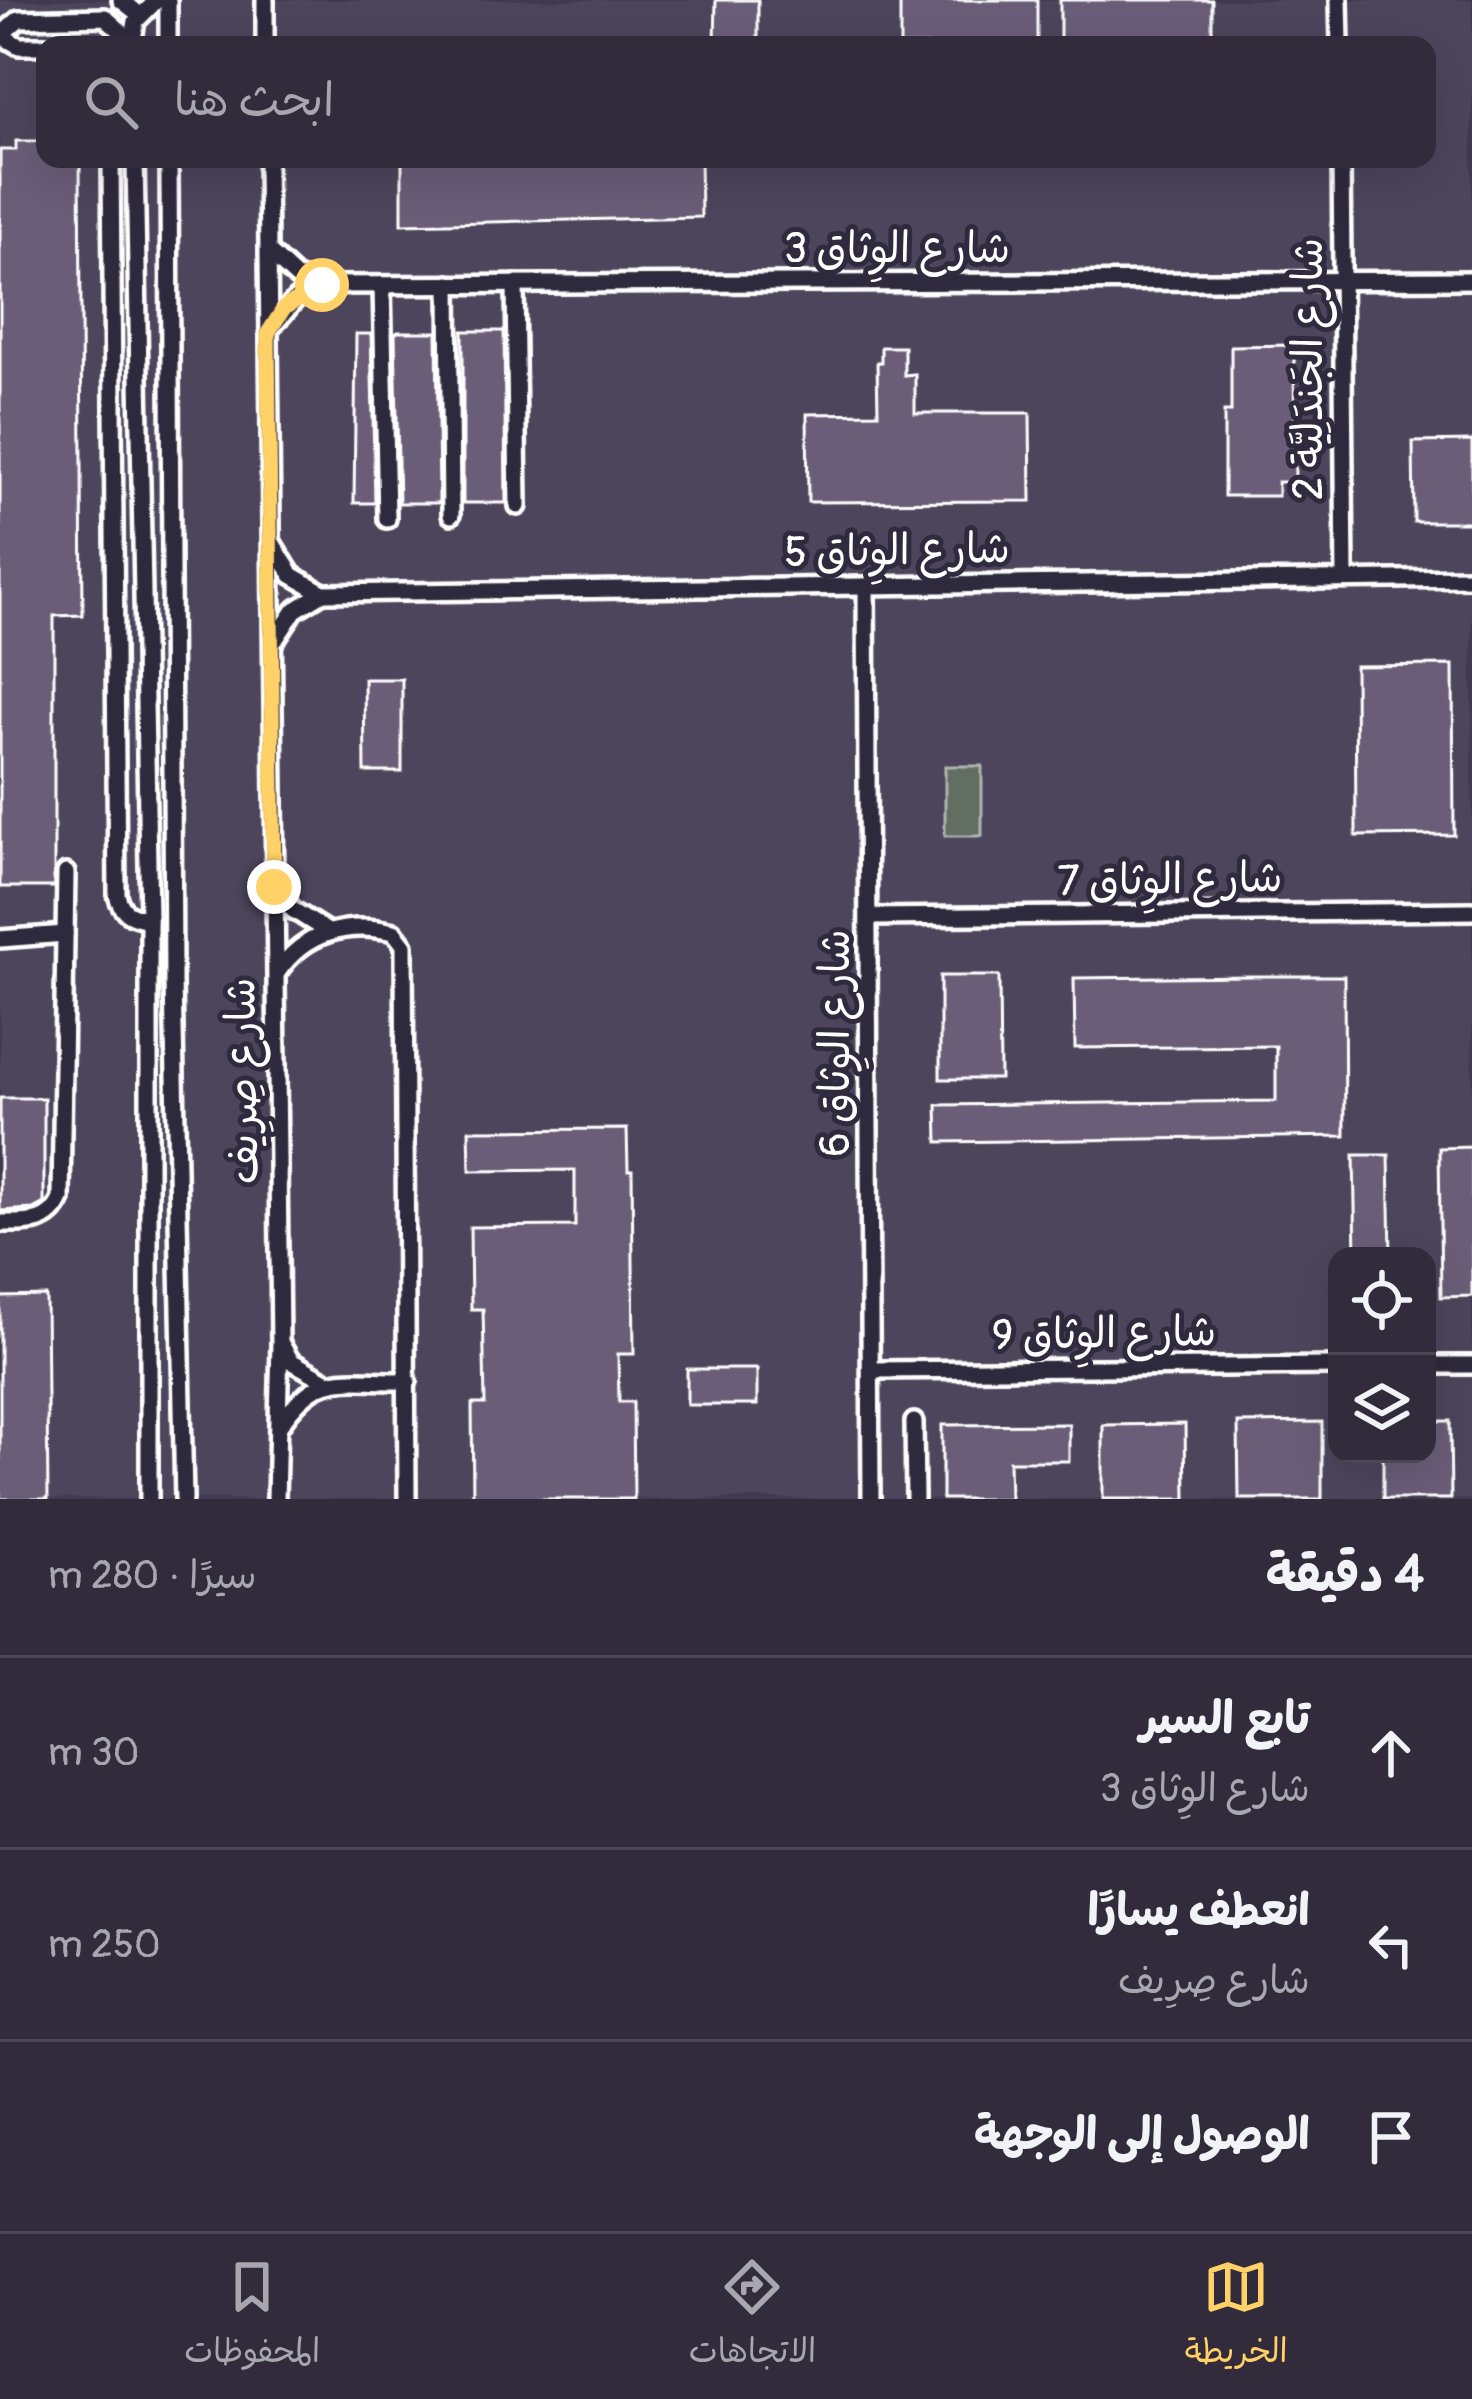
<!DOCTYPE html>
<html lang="ar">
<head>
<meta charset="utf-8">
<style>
	body { margin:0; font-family:Pangolin,"Playpen Sans Arabic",sans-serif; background:#3d3746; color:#f1f3f6; direction:rtl }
	.controls { position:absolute; right:36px; bottom:36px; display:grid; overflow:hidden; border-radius:24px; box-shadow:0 12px 48px #0002 }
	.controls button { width:108px; height:108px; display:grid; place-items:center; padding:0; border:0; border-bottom:3px solid #4c4755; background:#312b3b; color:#f1f3f6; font:60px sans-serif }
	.stop { position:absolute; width:36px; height:36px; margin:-27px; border:9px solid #ffd166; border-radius:50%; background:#fff }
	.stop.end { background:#ffd166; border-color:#fff; box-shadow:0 3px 12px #0008 }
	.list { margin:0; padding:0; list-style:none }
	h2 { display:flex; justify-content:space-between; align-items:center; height:156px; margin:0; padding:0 48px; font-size:51px }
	h2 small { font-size:39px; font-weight:400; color:#a8a7af }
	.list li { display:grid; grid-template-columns:78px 1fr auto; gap:36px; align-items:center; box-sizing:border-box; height:192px; padding:0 48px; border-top:3px solid #4c4755 }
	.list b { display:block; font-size:45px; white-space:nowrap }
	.list p { margin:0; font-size:39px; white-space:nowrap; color:#a8a7af }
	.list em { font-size:39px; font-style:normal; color:#a8a7af }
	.icon { flex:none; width:66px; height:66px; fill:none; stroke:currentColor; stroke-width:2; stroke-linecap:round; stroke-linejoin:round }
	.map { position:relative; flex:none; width:1472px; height:1499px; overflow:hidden; direction:ltr }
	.search { position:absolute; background:#312b3b; box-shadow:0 12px 48px #0002; left:36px; right:36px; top:36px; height:132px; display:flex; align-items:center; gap:30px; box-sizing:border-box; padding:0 42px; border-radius:24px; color:#a8a7af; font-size:45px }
	.sheet { height:732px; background:#312b3b }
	nav { display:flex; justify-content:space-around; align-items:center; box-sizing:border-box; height:168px; border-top:3px solid #4c4755; background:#312b3b; font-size:33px; color:#a8a7af }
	nav a { display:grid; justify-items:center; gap:6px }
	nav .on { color:#ffd166 }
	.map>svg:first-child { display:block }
	.built { fill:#4e445b; fill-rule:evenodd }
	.green { fill:#626e62; stroke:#b0b6b0; stroke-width:3 }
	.building { fill:#6b5d78; stroke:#fff; stroke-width:3 }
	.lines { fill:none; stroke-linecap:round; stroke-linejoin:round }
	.minor-casing { stroke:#fff; stroke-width:24 }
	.minor { stroke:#2f2a3d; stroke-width:15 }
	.route { stroke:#ffd166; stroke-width:15 }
	.labels { text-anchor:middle; stroke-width:10; stroke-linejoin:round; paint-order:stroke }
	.street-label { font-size:42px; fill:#fff; stroke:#2f2a3d }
</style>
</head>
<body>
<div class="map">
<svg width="1472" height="1499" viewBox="0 0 1472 1499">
	<rect width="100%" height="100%" fill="#41394f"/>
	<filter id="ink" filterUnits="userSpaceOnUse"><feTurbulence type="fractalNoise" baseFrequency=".00833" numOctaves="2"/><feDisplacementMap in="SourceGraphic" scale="24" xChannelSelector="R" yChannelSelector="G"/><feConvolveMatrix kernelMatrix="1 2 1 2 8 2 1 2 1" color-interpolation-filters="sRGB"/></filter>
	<g filter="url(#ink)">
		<path class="built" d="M0 0H1472V1499H0ZM45 45H1427V159H45ZM1337 1256H1427V1454H1337Z"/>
		<rect class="green" x="945" y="766" width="37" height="70"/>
		<g class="building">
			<polygon points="716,0 758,0 758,45 715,45"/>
			<rect x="900" y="0" width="137" height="45"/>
			<polygon points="1060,0 1212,0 1212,38 1060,39"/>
			<polygon points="16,141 45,141 45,159 80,159 83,615 54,616 54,887 0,887 0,150 16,150"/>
			<polygon points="402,159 700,159 701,217 402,224"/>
			<polygon points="463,331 504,331 506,503 463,503"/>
			<polygon points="398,332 437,332 439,503 399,503 395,334"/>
			<polygon points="356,334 371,334 375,503 354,503"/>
			<polygon points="1294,345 1295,482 1278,482 1278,496 1224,496 1224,412 1231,412 1231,346"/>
			<polygon points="881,347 904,347 904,375 915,374 915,413 1030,413 1031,501 808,502 807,414 878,413 877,362 881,362"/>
			<polygon points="1472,441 1472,522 1414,522 1413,442"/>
			<polygon points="1453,665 1454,835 1356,836 1355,666"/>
			<polygon points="364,679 402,679 402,772 365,772"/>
			<polygon points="940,976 999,976 1000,1079 940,1079"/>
			<polygon points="1254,976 1344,976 1345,1136 938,1142 937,1105 1276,1101 1276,1046 1075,1048 1074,978"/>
			<polygon points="0,1098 44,1098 44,1203 33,1209 0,1211"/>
			<polygon points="627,1129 628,1170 632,1170 634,1354 618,1354 619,1402 633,1402 634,1499 473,1499 472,1404 485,1404 484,1355 483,1309 471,1309 470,1227 575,1226 575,1170 470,1171 469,1130"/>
			<polygon points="1472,1147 1472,1296 1441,1297 1439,1148"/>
			<polygon points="1354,1155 1389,1155 1391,1256 1356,1256"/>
			<polygon points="46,1296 48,1499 0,1499 0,1297"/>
			<rect x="687" y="1369" width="70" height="36"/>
			<polygon points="1427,1421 1450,1421 1451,1499 1383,1499 1383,1454 1427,1454"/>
			<polygon points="1322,1422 1322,1499 1239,1499 1238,1423"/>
			<polygon points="1069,1424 1069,1461 1009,1461 1010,1499 942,1499 942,1425"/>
			<polygon points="1185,1424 1186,1499 1103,1499 1103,1425"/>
		</g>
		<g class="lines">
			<g class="minor-casing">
				<g id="minor">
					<polyline points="121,0 140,15"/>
					<polyline points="168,0 168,45"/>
					<polyline points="265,0 265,45"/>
					<polyline points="1339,0 1340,45"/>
					<polyline points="0,35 19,46 45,46"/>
					<polyline points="1,35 19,19 105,17 123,33"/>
					<polyline points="132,45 136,21 157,0"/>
					<path d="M111 159 117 895C122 914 131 916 149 920"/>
					<polyline points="135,159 149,920 149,1499"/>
					<polyline points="169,159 173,982 184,1499"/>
					<polyline points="267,159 280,1344 276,1499"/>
					<polyline points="1341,159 1345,579"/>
					<polyline points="269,252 296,277 322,285 1472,280"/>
					<polyline points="449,284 451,515"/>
					<polyline points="515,284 518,506"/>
					<polyline points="382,285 387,519"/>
					<polyline points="270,329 296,299 322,285"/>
					<polyline points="273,544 292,575 323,593 1472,578"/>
					<polyline points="866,586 871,1499"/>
					<polyline points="275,640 295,610 323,593"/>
					<polyline points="275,887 293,910 328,932"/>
					<polyline points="869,917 1472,911"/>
					<polyline points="0,939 65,934"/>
					<path d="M277 973C304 932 347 921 394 932L404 945 407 1499"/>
					<path d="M0 1223C26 1223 49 1226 61 1199L66 873"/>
					<polyline points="281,1344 291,1361 328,1382"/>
					<polyline points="1427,1365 1472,1365"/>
					<polyline points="872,1370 1337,1366"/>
					<polyline points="914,1422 915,1499"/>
					<path d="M280 1425C319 1367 344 1382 408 1381"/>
				</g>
			</g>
			<use href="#minor" class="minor"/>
		</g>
	</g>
	<g class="lines" filter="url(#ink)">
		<polyline class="route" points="274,887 268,333 284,308 322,285"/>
	</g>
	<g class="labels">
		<g class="street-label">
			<text x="897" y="262">شارع الوِثاق 3</text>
			<text transform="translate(1307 369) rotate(-90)" y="15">شارع الجَندَلِيَّة 2</text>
			<text transform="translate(897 549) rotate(-1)" y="15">شارع الوِثاق 5</text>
			<text transform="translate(1170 878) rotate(-1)" y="15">شارع الوِثاق 7</text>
			<text transform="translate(834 1043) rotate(-90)" y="15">شارع الوِثاق 6</text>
			<text transform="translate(241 1081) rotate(-91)" y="15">شارع صِرِيف</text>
			<text transform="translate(1104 1332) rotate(-1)" y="15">شارع الوِثاق 9</text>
		</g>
	</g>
</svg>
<div class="controls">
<button><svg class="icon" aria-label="locate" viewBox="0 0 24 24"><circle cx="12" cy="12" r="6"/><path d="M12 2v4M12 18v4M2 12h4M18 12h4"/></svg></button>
<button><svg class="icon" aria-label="layers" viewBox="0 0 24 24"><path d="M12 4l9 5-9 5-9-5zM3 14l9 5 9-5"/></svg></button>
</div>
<div class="stop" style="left:322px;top:285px"></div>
<div class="stop end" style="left:274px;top:887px"></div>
<div class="search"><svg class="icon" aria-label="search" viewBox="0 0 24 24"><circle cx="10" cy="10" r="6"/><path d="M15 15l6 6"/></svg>ابحث هنا</div>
</div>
<section class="sheet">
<h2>4 دقيقة<small>سيرًا · 280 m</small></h2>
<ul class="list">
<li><svg class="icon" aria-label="ahead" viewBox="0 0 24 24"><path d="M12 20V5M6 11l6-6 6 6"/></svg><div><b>تابع السير</b><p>شارع الوِثاق 3</p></div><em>30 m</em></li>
<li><svg class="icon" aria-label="left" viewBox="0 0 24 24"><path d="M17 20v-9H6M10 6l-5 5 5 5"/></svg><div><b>انعطف يسارًا</b><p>شارع صِرِيف</p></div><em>250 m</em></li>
<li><svg class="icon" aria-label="arrive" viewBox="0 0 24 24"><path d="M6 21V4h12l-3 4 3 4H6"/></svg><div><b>الوصول إلى الوجهة</b></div></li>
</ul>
</section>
<nav>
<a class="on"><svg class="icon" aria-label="map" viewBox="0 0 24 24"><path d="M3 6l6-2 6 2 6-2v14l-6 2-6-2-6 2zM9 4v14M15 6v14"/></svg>الخريطة</a>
<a><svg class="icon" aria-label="directions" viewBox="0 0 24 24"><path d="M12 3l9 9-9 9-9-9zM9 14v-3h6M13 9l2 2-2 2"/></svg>الاتجاهات</a>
<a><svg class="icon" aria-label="saved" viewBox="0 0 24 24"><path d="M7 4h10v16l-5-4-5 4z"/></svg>المحفوظات</a>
</nav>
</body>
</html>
